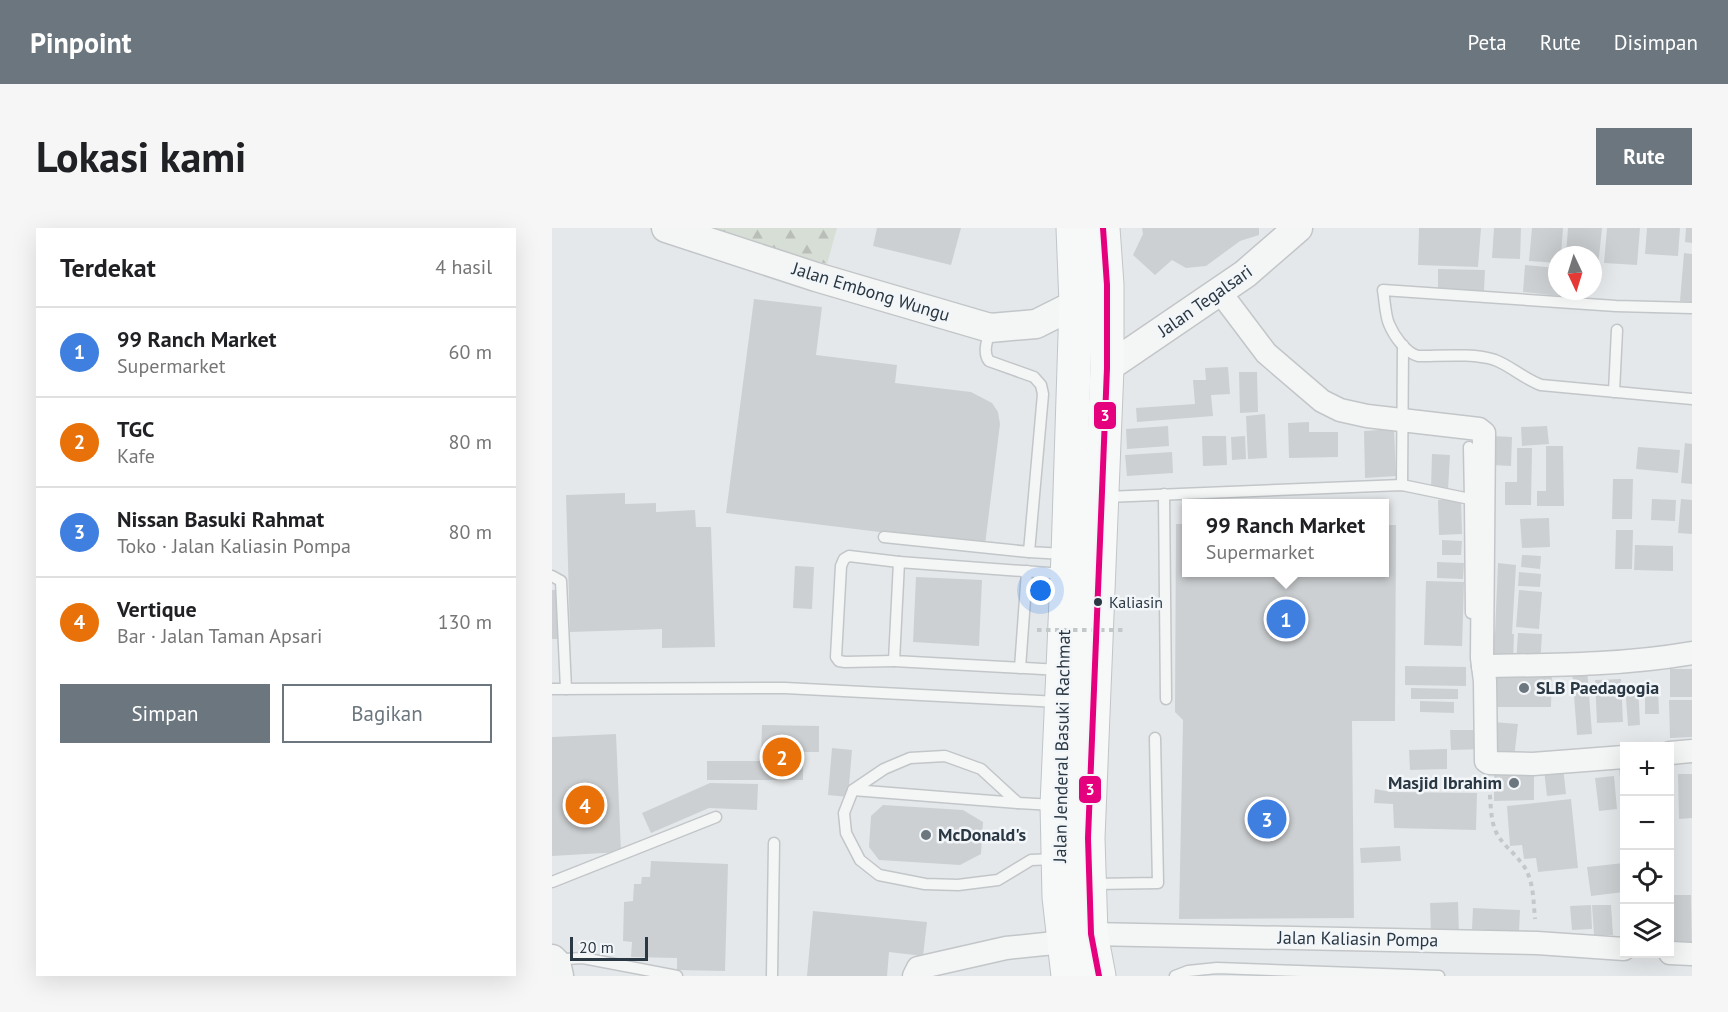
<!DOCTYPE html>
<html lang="id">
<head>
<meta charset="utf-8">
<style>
	body { margin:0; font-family:"PT Sans",sans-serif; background:#f6f6f6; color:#202124 }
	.controls { position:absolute; right:18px; bottom:18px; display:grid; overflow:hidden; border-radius:0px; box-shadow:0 6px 24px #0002 }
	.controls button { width:54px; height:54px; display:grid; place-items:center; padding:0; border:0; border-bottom:2px solid #e0e0e0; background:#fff; color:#202124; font:30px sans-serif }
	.compass { position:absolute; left:996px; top:18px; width:54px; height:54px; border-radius:50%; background:#fff; box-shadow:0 6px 24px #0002; rotate:176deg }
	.scale { position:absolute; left:18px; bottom:15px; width:78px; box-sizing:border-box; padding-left:6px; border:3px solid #2a3844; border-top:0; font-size:16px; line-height:21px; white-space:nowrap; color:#2a3844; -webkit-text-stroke:4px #f3f6f9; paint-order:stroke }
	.you { position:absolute; left:489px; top:363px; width:21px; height:21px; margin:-15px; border:4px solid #fff; border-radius:50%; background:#1a73e8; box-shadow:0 0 0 9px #1a73e833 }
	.badge { display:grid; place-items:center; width:39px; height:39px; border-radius:50%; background:#6b767e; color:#fff; font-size:20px; font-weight:700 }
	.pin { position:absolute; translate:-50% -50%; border:3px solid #fff; box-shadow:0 2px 6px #0006 }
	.popup { position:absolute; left:630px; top:271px; width:207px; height:78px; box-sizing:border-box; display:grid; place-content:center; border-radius:0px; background:#fff; filter:drop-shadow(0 2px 4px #0005); font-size:20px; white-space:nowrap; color:#757577 }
	.popup b { font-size:22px; color:#202124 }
	.popup::after { content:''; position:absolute; left:50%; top:100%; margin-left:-12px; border:12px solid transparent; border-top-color:#fff }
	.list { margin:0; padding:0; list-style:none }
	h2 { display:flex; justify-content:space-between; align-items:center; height:78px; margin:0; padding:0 24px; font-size:26px }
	h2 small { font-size:20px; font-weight:400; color:#757577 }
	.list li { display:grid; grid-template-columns:39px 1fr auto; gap:18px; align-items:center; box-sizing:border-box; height:90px; padding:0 24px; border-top:2px solid #e0e0e0 }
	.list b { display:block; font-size:22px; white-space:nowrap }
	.list p { margin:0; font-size:20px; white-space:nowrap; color:#757577 }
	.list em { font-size:20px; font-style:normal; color:#757577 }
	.actions { display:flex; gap:12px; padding:18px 24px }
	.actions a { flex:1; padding:14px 0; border:2px solid #6b767e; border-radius:0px; text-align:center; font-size:21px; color:#6b767e }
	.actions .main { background:#6b767e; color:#fff }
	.icon { flex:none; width:33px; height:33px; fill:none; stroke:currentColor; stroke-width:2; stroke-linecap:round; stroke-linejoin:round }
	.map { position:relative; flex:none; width:1140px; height:748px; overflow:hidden; border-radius:0px }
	header { display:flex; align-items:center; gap:36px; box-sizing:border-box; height:84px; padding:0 30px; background:#6b767e; color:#fff }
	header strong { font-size:28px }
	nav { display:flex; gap:33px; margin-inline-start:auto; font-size:21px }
	.intro { display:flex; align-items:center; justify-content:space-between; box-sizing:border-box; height:144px; padding:0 36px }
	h1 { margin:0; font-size:42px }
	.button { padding:15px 27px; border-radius:0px; background:#6b767e; color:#fff; font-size:21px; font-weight:700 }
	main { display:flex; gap:36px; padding:0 36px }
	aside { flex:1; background:#fff; border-radius:0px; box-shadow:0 6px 24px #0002 }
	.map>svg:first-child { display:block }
	.forest { fill:url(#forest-firs) }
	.building { fill:#cdd0d2 }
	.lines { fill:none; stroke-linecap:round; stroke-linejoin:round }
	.service-casing { stroke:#c3c6c8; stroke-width:13 }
	.minor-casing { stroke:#c3c6c8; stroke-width:25 }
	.tertiary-casing { stroke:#c3c6c8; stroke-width:31 }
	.primary-casing { stroke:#c1c5c8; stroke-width:35 }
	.path { stroke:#c3c8c9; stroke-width:4; stroke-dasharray:4.5 4.5; stroke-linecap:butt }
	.service { stroke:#f4f6f6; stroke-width:10 }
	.minor { stroke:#f4f6f6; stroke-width:22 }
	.tertiary { stroke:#f4f6f6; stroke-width:28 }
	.primary { stroke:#f7f8f8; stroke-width:33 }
	.path-bridge { stroke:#c3c8c9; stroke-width:4; stroke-dasharray:4.5 4.5; stroke-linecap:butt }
	.bus-1-casing { stroke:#f3f6f9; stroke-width:10 }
	.bus-1 { stroke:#e5007d; stroke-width:6 }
	.bus-dot { fill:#2a3844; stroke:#f3f6f9; stroke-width:2 }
	.poi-dot { fill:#6b767e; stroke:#f3f6f9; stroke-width:2 }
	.labels { text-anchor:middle; stroke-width:5; stroke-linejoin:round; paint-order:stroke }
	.bus-label { font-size:16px; fill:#2a3844; stroke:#f3f6f9; text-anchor:start }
	.street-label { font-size:18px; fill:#2a3844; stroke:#f3f6f9 }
	.poi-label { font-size:18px; font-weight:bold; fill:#2a3844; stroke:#f3f6f9; text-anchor:start }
	.line-badge { stroke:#f3f6f9; stroke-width:2 }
	.badge-label { font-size:16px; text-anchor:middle; font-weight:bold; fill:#fff }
</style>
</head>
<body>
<header>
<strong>Pinpoint</strong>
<nav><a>Peta</a><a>Rute</a><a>Disimpan</a></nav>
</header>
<div class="intro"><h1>Lokasi kami</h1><a class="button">Rute</a></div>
<main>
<aside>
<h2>Terdekat<small>4 hasil</small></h2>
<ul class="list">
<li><span class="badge" style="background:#3f7fe0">1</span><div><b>99 Ranch Market</b><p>Supermarket</p></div><em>60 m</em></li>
<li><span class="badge" style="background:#e8710a">2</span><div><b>TGC</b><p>Kafe</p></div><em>80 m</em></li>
<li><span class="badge" style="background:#3f7fe0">3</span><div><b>Nissan Basuki Rahmat</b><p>Toko · Jalan Kaliasin Pompa</p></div><em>80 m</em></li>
<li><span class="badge" style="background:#e8710a">4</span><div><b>Vertique</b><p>Bar · Jalan Taman Apsari</p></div><em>130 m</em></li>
</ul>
<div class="actions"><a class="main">Simpan</a><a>Bagikan</a></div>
</aside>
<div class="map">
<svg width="1140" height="748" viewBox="0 0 1140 748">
	<defs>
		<pattern id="forest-firs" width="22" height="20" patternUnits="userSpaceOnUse" patternTransform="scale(1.5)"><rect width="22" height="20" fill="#d7ded5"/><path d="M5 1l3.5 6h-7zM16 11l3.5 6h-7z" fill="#b9bfb8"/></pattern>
	</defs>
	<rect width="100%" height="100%" fill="#e5e8ea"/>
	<polygon class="forest" points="154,0 285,0 275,36"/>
	<g class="building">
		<polygon points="325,0 409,0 399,37 321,18"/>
		<polygon points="590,0 707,0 707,7 688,13 654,38 634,40 620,32 603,47 581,27 591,6"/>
		<polygon points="867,0 929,0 926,39 866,37"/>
		<polygon points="942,0 969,0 968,31 940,30"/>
		<polygon points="980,0 1011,0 1009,27 1005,27 1005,35 977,33"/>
		<polygon points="1016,0 1050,0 1046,38 1041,37 1041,27 1014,27"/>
		<polygon points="1055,0 1088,0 1085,37 1052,35"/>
		<polygon points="1095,0 1128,0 1126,28 1093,26"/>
		<polygon points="1134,0 1140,0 1140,15 1133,14"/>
		<polygon points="1132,25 1140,26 1140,74 1128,73"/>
		<polygon points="973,37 1005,40 1005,63 1009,63 1008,68 971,64"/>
		<polygon points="886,41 933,42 932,63 886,62"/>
		<polygon points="202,71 270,79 264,127 345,137 343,155 419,164 440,175 446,184 448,196 433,317 174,285"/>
		<polygon points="676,139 678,166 659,167 661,188 585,194 584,180 643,176 641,152 654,152 653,140"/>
		<polygon points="687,144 705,144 706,184 688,185"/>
		<polygon points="713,186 715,230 696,231 694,188"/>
		<polygon points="757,194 757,204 786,204 786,229 737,230 736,195"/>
		<polygon points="616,198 617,218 575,221 574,201"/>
		<polygon points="995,198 997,216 970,218 969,199"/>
		<polygon points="842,201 844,248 813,250 812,203"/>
		<polygon points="650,208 674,208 675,237 651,238"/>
		<polygon points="693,208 694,231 680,232 679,209"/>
		<polygon points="941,208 960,209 959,238 940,237"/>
		<polygon points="1133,215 1140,216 1140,256 1129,255"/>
		<polygon points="994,218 1011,218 1012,278 985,278 985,263 994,263"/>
		<polygon points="1086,219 1128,222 1126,245 1084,241"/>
		<polygon points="965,220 980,220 979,277 953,277 953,254 965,254"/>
		<polygon points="620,224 621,245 575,248 573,227"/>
		<polygon points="880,226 898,227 896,262 879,261"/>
		<polygon points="1061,251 1081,251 1080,291 1060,291"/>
		<polygon points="73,265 73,276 104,275 104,284 143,282 144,299 159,299 163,419 110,420 110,401 18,404 14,267"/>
		<polygon points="909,271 910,306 887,307 886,272"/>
		<polygon points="1100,271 1124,272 1123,293 1099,292"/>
		<polygon points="1129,271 1140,272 1140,306 1126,305"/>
		<polygon points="997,290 998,319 970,320 968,291"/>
		<polygon points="624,296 635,296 635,344 833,344 833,297 844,297 843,493 800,493 802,690 627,691 631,492 623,484"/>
		<polygon points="1064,302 1081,302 1080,341 1063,341"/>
		<polygon points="890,312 910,313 909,327 890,327"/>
		<polygon points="1083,317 1121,318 1121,343 1082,342"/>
		<polygon points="970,327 989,328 988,341 969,339"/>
		<polygon points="885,334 912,335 911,351 885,350"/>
		<polygon points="946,335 964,337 960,406 962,406 961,436 933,434 935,405 943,405"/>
		<polygon points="243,338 262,339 260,381 241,380"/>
		<polygon points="967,344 989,346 988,359 966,358"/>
		<polygon points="364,349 430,352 427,418 361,414"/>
		<polygon points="874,353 912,354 910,418 872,417"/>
		<polygon points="0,362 5,362 7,411 0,411"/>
		<polygon points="967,362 990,364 987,401 964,399"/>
		<polygon points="966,405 990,406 988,437 964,435"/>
		<polygon points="853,438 914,439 914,458 853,457"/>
		<polygon points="945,440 1000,440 999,479 944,479"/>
		<polygon points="1035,440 1040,506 1025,507 1020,441"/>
		<rect x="1118" y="441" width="22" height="28"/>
		<polygon points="1069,451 1071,494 1045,495 1043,452"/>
		<polygon points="1086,456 1088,497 1076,498 1073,457"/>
		<polygon points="859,460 906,461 906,471 859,471"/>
		<polygon points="1093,460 1106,460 1107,486 1093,486"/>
		<polygon points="1117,472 1140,472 1140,509 1118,510"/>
		<polygon points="868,473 902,474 902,485 868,484"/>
		<polygon points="941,494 966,496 962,530 938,528"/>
		<polygon points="210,497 267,498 267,524 251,524 251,552 155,552 155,533 209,533"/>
		<polygon points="898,502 932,502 932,521 899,522"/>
		<polygon points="64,506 69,624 0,628 0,509"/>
		<polygon points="280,520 300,522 296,569 276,567"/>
		<polygon points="895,521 895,541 858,542 857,522"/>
		<polygon points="942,538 982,538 982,572 942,573"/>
		<polygon points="1011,539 1014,566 995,568 992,542"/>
		<polygon points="1072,539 1072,582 1071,582 1067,540"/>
		<polygon points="1126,546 1140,546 1140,590 1127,591"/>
		<polygon points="1062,548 1065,581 1047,583 1043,550"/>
		<polygon points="158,555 206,556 205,582 157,580 99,605 90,585"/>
		<polygon points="823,561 839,564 925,565 924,602 842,600 841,576 822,575"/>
		<polygon points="1019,571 1026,640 986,644 984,630 972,631 970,617 958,618 955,578"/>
		<polygon points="331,577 411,582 431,594 429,626 408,637 327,632 317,619 319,588"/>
		<polygon points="848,618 849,633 809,635 808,620"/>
		<polygon points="99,633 176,636 173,743 125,742 125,730 79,729 80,714 71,713 72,674 81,673 82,656 89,656 90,649 98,649"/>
		<polygon points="1072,635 1072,664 1039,668 1035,639"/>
		<polygon points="1118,667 1139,667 1140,724 1118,724"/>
		<polygon points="906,674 907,707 879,707 878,675"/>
		<polygon points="1039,677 1040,701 1020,702 1018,678"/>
		<polygon points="1040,677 1059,677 1061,707 1042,707"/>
		<polygon points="921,680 968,682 967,704 920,701"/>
		<polygon points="261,683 375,694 371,728 337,724 335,748 255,748"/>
	</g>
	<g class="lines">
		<g class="service-casing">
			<g id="service">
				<path d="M1140 80 1064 78 831 62C833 73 833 87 837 96 842 108 854 125 866 128 890 128 921 125 943 132 959 138 972 151 989 157L1140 171"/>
				<path d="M438 101C436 111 430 124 437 133L482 149 489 157 491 166 477 324 512 326"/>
				<polyline points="1062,164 1065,102"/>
				<polyline points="917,219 918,271"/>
				<polyline points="850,257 851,117"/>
				<polyline points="612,266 614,471"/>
				<polyline points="554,269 850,257 918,271 919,385"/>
				<polyline points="332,309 477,324"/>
				<polyline points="0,348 9,353 14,461"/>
				<polyline points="342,433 293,434 287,433 284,429 289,338 292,331 297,328 347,334"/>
				<polyline points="468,440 475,343"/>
				<polyline points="508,442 342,433 347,334 511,346"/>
				<polyline points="0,461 233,460 506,474"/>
				<polyline points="301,562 466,575"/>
				<polyline points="502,577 466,575 429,541 393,528 358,530 332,541 301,562 292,585 294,605 308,632 327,647 373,656 406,657 446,652 479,632 502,631"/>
				<polyline points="0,654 164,589"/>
				<polyline points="542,656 606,655 603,510"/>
				<polyline points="5,735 13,731 31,730 125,748"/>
				<polyline points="220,748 222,615"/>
				<polyline points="623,748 636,743 665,740 887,748"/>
			</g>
		</g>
		<g class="minor-casing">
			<g id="minor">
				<polyline points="668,64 714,125 770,173 788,182 815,188 927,201 932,205 930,430 933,453 934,533 937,535 981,536 1072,529"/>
				<path d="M931 438C1001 437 1071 437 1140 425"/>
				<polyline points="1118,525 1140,523"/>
				<polyline points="539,706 985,715 1072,721"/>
				<polyline points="1118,725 1140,726"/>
				<polyline points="362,748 366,740 454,720 512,714"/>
			</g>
		</g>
		<g class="tertiary-casing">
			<g id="tertiary">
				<polyline points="114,0 264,49 438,100 484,96 524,76"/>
				<polyline points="555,140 693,46 746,0"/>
				<polyline points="0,731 4,735 7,748"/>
			</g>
		</g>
		<g class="primary-casing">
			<g id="primary">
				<polyline points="516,748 507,669 505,577 516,327 524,76 521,0"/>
				<polyline points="547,748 539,706 536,610 555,140 555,57 551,0"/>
			</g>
		</g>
		<path class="path" d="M937 558C939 573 938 591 944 604 950 616 960 623 968 633 982 649 981 670 983 691"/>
		<use href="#service" class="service"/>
		<use href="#minor" class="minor"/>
		<use href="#tertiary" class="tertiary"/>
		<use href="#primary" class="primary"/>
		<polyline class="path-bridge" points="485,402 572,402"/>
		<g class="bus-1-casing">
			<polyline id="bus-1" points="547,748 539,706 536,610 555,140 555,57 551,0"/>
		</g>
		<use href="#bus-1" class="bus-1"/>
	</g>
	<circle class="bus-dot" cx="546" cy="374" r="5"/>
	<g class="poi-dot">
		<circle cx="972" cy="460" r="6"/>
		<circle cx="962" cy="555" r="6"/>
		<circle cx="374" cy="607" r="6"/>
	</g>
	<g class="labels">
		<g class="bus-label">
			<text x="557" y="380">Kaliasin</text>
		</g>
		<g class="street-label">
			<text transform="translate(319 64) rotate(17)" y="6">Jalan Embong Wungu</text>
			<text transform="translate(653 73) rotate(-35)" y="6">Jalan Tegalsari</text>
			<text transform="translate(510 518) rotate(-89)" y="6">Jalan Jenderal Basuki Rachmat</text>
			<text transform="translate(806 711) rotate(1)" y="6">Jalan Kaliasin Pompa</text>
		</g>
		<g class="poi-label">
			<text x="984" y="466">SLB Paedagogia</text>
			<text x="950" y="561" text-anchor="end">Masjid Ibrahim</text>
			<text x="386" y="613">McDonald's</text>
		</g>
	</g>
	<g class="line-badge">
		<rect x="541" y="173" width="24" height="29" rx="6" fill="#e5007d"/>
		<rect x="526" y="547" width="24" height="29" rx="6" fill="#e5007d"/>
	</g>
	<g class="badge-label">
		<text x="553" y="193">3</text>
		<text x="538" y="567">3</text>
	</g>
</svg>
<div class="controls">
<button>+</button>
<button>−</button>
<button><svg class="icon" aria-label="locate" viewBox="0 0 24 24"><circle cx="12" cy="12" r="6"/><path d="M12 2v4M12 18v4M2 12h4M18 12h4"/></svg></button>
<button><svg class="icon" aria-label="layers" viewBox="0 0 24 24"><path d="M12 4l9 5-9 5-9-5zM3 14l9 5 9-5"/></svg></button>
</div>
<svg class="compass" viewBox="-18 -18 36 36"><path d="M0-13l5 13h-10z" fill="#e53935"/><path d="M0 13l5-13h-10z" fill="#757577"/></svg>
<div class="scale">20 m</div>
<div class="you"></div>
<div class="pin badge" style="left:734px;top:391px;background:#3f7fe0">1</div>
<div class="popup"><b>99 Ranch Market</b>Supermarket</div>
<div class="pin badge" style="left:230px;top:529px;background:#e8710a">2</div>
<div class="pin badge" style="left:715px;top:591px;background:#3f7fe0">3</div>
<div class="pin badge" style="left:33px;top:577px;background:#e8710a">4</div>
</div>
</main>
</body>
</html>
